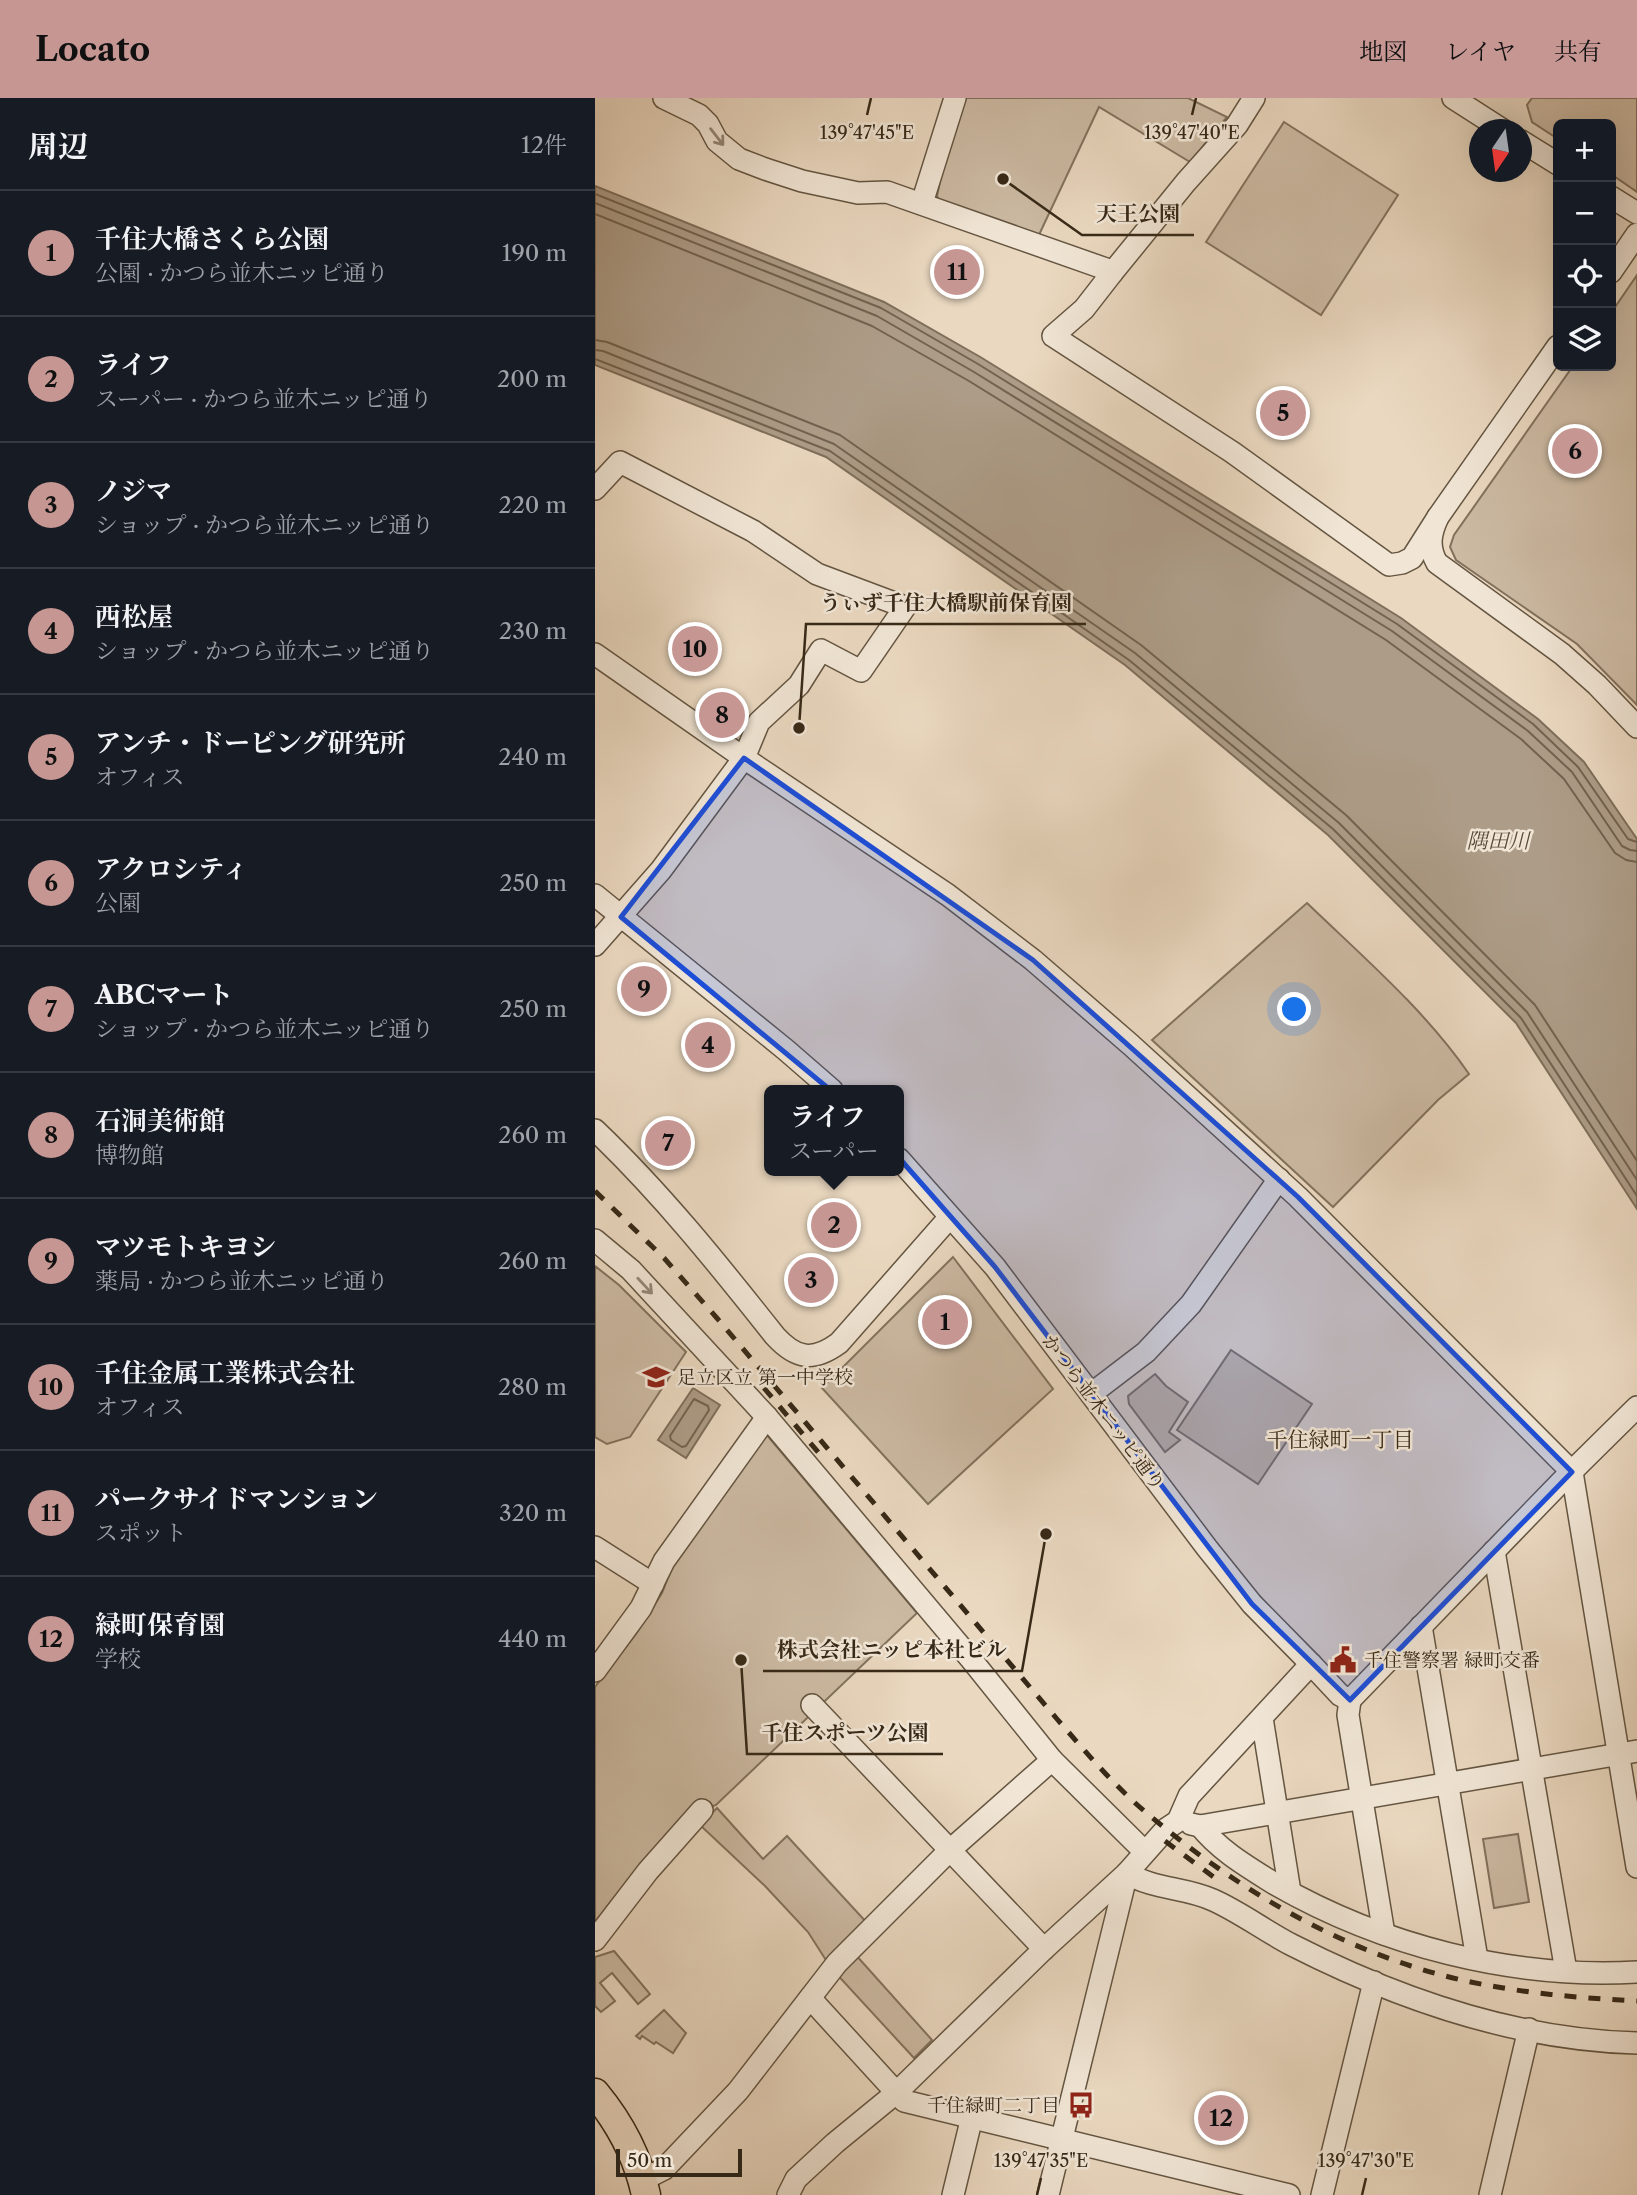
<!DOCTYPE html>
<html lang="ja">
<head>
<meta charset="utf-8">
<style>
	body { margin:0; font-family:"Libre Caslon Text","Noto Serif JP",serif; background:#242831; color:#f1f3f6 }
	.controls { position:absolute; right:21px; top:21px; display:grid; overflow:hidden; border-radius:10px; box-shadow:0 7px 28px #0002 }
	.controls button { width:63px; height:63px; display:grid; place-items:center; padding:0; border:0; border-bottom:2px solid #363941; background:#171b24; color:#f1f3f6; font:35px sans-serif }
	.compass { position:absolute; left:874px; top:21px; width:63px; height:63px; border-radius:50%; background:#171b24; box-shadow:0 7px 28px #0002; rotate:193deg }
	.scale { position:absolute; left:21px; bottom:18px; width:126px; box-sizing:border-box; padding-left:7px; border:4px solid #372917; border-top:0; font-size:19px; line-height:24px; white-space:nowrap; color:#372917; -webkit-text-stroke:5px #f1e6d6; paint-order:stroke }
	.you { position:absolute; left:700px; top:912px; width:24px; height:24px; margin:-18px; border:5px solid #fff; border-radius:50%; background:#1a73e8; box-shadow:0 0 0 10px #1a73e833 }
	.badge { display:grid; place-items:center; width:46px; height:46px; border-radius:50%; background:#c59692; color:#111; font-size:23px; font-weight:700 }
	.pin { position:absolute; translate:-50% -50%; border:4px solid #fff; box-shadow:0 2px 7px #0006 }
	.popup { position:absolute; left:169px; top:987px; width:140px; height:91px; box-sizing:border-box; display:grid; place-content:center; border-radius:10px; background:#171b24; filter:drop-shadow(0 2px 5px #0005); font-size:23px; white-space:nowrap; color:#9ea1a6 }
	.popup b { font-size:26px; color:#f1f3f6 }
	.popup::after { content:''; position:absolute; left:50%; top:100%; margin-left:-14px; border:14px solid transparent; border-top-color:#171b24 }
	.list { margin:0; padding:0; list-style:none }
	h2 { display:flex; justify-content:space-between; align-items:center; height:91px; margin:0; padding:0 28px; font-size:30px }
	h2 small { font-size:23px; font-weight:400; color:#9ea1a6 }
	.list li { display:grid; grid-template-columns:46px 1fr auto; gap:21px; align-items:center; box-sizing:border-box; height:126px; padding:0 28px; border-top:2px solid #363941 }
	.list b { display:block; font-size:26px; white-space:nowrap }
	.list p { margin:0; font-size:23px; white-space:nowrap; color:#9ea1a6 }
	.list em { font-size:23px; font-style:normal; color:#9ea1a6 }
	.icon { flex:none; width:38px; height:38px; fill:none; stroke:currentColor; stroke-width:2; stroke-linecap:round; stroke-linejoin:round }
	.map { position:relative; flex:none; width:1042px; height:2097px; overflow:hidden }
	header { display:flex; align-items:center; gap:42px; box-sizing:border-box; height:98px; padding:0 35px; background:#c59692; color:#111 }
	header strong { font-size:33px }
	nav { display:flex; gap:38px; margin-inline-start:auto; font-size:24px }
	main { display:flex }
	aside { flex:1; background:#171b24 }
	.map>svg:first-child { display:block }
	.green { fill:#ccbaa3; stroke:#82725d; stroke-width:2 }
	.water { fill:#ad9c87; stroke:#7e6e5a; stroke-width:2 }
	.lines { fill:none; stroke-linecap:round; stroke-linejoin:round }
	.shore { stroke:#72624f; stroke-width:2 }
	.minor-casing { stroke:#645541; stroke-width:24 }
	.major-casing { stroke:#372917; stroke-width:31 }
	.minor { stroke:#f1e6d6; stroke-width:21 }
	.major { stroke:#ead8c0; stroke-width:28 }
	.rail { stroke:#372917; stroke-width:5; stroke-dasharray:12 12; stroke-linecap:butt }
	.oneway { stroke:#948876 }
	.marked { fill:#1d4ed8; fill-opacity:0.2; stroke:#1d4ed8; stroke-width:5; stroke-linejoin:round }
	.ticks { fill:none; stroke:#372917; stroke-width:2.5 }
	.labels { text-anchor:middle; stroke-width:5; stroke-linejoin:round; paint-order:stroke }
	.poi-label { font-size:19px; fill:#372917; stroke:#f1e6d6; text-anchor:start }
	.street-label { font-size:19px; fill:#372917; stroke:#f1e6d6 }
	.water-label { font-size:21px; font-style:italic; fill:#5a4c39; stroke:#f1e6d6 }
	.neighbourhood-label { font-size:21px; fill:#372917; stroke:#f1e6d6 }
	.ticks-label { font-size:18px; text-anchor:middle; fill:#372917; stroke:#f1e6d6; stroke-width:5; stroke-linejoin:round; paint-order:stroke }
	.leader { fill:none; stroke:#372917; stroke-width:2.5 }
	.callout-dot { fill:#372917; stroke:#f1e6d6; stroke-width:2.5 }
	.callout-label { font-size:21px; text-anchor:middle; font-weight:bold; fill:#372917; stroke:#f1e6d6; stroke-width:5; stroke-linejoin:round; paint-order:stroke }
</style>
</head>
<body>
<header>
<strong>Locato</strong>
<nav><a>地図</a><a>レイヤ</a><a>共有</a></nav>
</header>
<main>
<aside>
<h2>周辺<small>12件</small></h2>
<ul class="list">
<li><span class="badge">1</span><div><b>千住大橋さくら公園</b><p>公園 · かつら並木ニッピ通り</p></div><em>190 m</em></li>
<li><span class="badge">2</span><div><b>ライフ</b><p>スーパー · かつら並木ニッピ通り</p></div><em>200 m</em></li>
<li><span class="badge">3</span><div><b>ノジマ</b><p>ショップ · かつら並木ニッピ通り</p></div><em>220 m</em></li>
<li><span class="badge">4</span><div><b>西松屋</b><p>ショップ · かつら並木ニッピ通り</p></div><em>230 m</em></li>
<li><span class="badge">5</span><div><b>アンチ・ドーピング研究所</b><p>オフィス</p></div><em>240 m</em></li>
<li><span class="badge">6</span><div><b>アクロシティ</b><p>公園</p></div><em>250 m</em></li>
<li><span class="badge">7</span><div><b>ABCマート</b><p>ショップ · かつら並木ニッピ通り</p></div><em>250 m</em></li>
<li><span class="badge">8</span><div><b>石洞美術館</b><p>博物館</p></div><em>260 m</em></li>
<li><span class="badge">9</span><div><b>マツモトキヨシ</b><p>薬局 · かつら並木ニッピ通り</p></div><em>260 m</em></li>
<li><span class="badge">10</span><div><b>千住金属工業株式会社</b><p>オフィス</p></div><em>280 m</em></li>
<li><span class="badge">11</span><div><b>パークサイドマンション</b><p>スポット</p></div><em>320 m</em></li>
<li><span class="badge">12</span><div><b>緑町保育園</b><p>学校</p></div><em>440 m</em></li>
</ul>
</aside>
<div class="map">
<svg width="1042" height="2097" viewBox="0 0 1042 2097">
	<rect width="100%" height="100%" fill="#ead8c0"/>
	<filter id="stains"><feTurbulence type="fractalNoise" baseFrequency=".00286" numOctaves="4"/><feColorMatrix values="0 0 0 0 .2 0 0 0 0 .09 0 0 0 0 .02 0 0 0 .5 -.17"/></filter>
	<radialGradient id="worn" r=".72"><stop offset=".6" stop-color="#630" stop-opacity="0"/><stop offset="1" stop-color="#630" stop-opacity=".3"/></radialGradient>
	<g class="green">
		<polygon points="368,0 593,0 632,19 595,64 504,9 443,139 347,107 342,98 357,28"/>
		<polygon points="937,0 1042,0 1042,94 1016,76 1016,26 963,26 963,41 937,24 932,7"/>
		<polygon points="689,24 803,97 726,217 611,144"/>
		<polygon points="1042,177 1042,607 982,546 861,462 855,449 859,437 978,268 1016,268 1016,215"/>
		<path d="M712 805C768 859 830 912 874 976L843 1002 738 1109 557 942Z"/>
		<polygon points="358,1159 458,1291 333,1406 227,1290"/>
		<polygon points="0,1168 24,1187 91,1254 35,1339 12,1346 0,1339"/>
		<polygon points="636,1252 717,1306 663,1386 582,1332"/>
		<polygon points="560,1276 571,1288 593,1304 574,1334 585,1342 570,1354 534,1306 533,1298"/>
		<polygon points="171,1336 322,1515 121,1707 96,1716 0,1830 0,1589 41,1536 67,1495 81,1459"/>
		<polygon points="122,1710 168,1761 192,1738 273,1826 251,1846 337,1942 319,1960 236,1870 213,1834 170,1788 105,1727"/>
		<polygon points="923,1736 934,1804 899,1810 888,1741"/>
		<polygon points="19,1853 55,1896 43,1906 17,1875 5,1885 20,1903 6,1914 0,1908 0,1859"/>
		<polygon points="69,1912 91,1935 78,1955 61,1944 59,1946 47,1938 45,1941 41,1938"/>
	</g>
	<g class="water">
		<polygon points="0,88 289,204 387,260 806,520 943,621 989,664 1042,741 1042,1111 921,925 733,737 530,567 231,359 0,267"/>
		<polygon points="98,1290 125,1307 91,1360 63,1342"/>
	</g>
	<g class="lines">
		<g class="shore">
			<polyline points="0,96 286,210 383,266 802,526 938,626 983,669 1033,741 1042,744"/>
			<polyline points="0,105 282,218 379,274 797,533 933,633 977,674 1027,748 1035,752 1042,753"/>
			<polyline points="0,116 277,228 374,283 791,542 926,641 969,681 1020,755 1031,762 1042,764"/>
			<polyline points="0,242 12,244 245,337 546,547 751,717 940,907 1042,1063"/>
			<polyline points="0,252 8,253 239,346 540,555 744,725 932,914 1042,1082"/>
			<polyline points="0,261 235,353 534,562 738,731 926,920 1042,1098"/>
			<polygon points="99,1301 113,1308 114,1312 91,1348 87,1349 76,1342 75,1338"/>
		</g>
		<g class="minor-casing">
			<g id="minor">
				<polyline points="69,0 104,17 113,26 122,43 144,61 170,71 207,83 263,95 292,94 511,171 517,175 489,211 458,238 637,354 794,467 807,465 817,460 843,419"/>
				<polyline points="858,0 908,32"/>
				<polyline points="926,43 963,66"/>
				<polyline points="1016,99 1042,115"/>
				<polyline points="327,105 360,0"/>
				<polyline points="1016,174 1042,136"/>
				<polyline points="517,175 591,84 642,27 659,0"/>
				<path d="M963 248 843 419C835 436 833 449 842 465L967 556 1002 587 1042 629"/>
				<polyline points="0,391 25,364 158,433 222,476 310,509 266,573 226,552 204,587 164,624 149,660 353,797 438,862 536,947 703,1099 977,1374 1042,1769"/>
				<polyline points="0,556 149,660 66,772 0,847"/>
				<polyline points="0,797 191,952 237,992"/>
				<path d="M0 1032C66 1095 123 1166 180 1238 201 1261 218 1264 244 1245L354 1120"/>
				<polyline points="304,1061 400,1169 612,1450 657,1506 716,1566"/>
				<polyline points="0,1142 36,1172 172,1319 375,1560 457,1662 550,1754"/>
				<polyline points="496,1296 551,1254 596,1206 684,1081"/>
				<polyline points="0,1449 58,1486"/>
				<polyline points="899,1453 971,1873"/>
				<polyline points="826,1528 882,1861"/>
				<polyline points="0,1573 46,1510 69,1463 172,1319"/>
				<polyline points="755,1602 753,1617 789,1836"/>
				<polyline points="217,1607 449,1851"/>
				<polyline points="667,1620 695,1794"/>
				<polyline points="596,1726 605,1728 1042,1653"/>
				<path d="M605 1728C625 1753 653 1769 680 1786 788 1848 917 1881 1042 1874"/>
				<polyline points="0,1842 53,1773 107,1712"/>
				<polyline points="215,1900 309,2003 694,2097"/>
				<polyline points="47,2082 69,2071 143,1993 242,1865 354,1753 457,1662"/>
				<path d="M193 2097 201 2081 240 2045 301 1995 449 1851 532 1775C559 1792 590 1789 618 1802 645 1814 670 1833 697 1847 803 1901 922 1942 1042 1945"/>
				<polyline points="358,2097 377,2019"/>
				<polyline points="453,2097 532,1775 571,1731 583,1723 594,1698 716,1566 745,1597 755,1602 965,1385 1042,1309"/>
				<polyline points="727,2097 779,1884"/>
				<polyline points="895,2097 934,1931"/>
			</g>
		</g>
		<g class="major-casing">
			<path id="major" d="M0 1995C24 2024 43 2059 51 2097"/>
		</g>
		<use href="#minor" class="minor"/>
		<use href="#major" class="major"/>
		<g class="rail">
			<path d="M0 1093 69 1160 121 1219 462 1621C491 1654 520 1689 554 1717 631 1782 720 1837 816 1868 889 1892 966 1899 1042 1903"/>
			<polyline points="169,1290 228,1360"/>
			<polyline points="570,1743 624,1783"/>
		</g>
	</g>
	<defs><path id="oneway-shaft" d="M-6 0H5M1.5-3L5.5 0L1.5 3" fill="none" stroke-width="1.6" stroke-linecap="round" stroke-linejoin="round" transform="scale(1.75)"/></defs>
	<g class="oneway">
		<use href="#oneway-shaft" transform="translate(122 39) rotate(52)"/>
		<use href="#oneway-shaft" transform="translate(50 1188) rotate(47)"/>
	</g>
	<path class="marked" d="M149 660 438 862 703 1099 977 1374 755 1602 657 1506 400 1169 268 1019 26 819Z"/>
	<path class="ticks" d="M272 17 276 0M597 17 601 0M442 2097 446 2080M767 2097 771 2080"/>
	<defs>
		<g id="school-bare" transform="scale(2.1)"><path d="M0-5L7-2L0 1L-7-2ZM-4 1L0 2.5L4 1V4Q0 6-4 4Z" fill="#8f2418" stroke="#f1e6d6" stroke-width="2.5" paint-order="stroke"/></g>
		<g id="civic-bare" transform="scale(2.1)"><path d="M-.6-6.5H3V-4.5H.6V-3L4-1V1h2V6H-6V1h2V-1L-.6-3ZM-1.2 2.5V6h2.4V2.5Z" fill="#8f2418" stroke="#f1e6d6" stroke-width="2.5" paint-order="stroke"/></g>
		<g id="bus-bare" transform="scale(2.1)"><path d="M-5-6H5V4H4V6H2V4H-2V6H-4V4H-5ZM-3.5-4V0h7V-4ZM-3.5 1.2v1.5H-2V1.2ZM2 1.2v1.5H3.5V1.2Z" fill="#8f2418" stroke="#f1e6d6" stroke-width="2.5" paint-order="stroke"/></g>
	</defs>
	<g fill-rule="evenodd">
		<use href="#school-bare" x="61" y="1279"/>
		<use href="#civic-bare" x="748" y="1562"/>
		<use href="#bus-bare" x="486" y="2007"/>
	</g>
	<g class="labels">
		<g class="poi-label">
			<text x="82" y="1286">足立区立 第一中学校</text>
			<text x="769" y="1569">千住警察署 緑町交番</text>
			<text x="465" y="2014" text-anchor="end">千住緑町二丁目</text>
		</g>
		<g class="street-label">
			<text transform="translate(509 1314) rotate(53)" y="7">かつら並木ニッピ通り</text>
		</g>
		<g class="water-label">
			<text x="903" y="750">隅田川</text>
		</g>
		<g class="neighbourhood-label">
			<text x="745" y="1349">千住緑町一丁目</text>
		</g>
	</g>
	<g class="ticks-label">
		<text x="272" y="41">139°47'45"E</text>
		<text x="597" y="41">139°47'40"E</text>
		<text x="446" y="2069">139°47'35"E</text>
		<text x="771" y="2069">139°47'30"E</text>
	</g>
	<path class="leader" d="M408 81L487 137H599M204 630L211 526H491M451 1436L427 1573H168M146 1562L152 1656H348"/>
	<g class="callout-dot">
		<circle cx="408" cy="81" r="7"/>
		<circle cx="204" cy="630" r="7"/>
		<circle cx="451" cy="1436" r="7"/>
		<circle cx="146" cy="1562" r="7"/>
	</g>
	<g class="callout-label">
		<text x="543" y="123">天王公園</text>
		<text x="351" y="512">うぃず千住大橋駅前保育園</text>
		<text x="297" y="1559">株式会社ニッピ本社ビル</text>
		<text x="250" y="1642">千住スポーツ公園</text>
	</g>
	<rect width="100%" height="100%" filter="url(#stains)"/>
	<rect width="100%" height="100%" fill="url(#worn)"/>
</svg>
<div class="controls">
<button>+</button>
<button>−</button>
<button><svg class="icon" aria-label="locate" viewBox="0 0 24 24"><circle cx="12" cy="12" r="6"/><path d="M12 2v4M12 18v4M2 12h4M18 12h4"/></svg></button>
<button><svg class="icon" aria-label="layers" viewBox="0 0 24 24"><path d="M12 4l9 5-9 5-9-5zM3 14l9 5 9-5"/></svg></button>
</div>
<svg class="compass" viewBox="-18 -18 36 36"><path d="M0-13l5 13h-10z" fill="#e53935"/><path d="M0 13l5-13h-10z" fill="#9ea1a6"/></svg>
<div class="scale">50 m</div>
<div class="you"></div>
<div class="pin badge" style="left:350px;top:1224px">1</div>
<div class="pin badge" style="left:239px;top:1127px">2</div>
<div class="popup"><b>ライフ</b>スーパー</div>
<div class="pin badge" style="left:216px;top:1182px">3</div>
<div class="pin badge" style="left:113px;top:947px">4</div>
<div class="pin badge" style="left:688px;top:315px">5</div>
<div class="pin badge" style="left:980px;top:353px">6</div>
<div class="pin badge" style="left:73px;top:1045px">7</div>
<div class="pin badge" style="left:127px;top:617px">8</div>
<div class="pin badge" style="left:49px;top:891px">9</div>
<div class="pin badge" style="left:100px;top:551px">10</div>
<div class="pin badge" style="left:362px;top:174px">11</div>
<div class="pin badge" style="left:626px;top:2020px">12</div>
</div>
</main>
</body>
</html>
